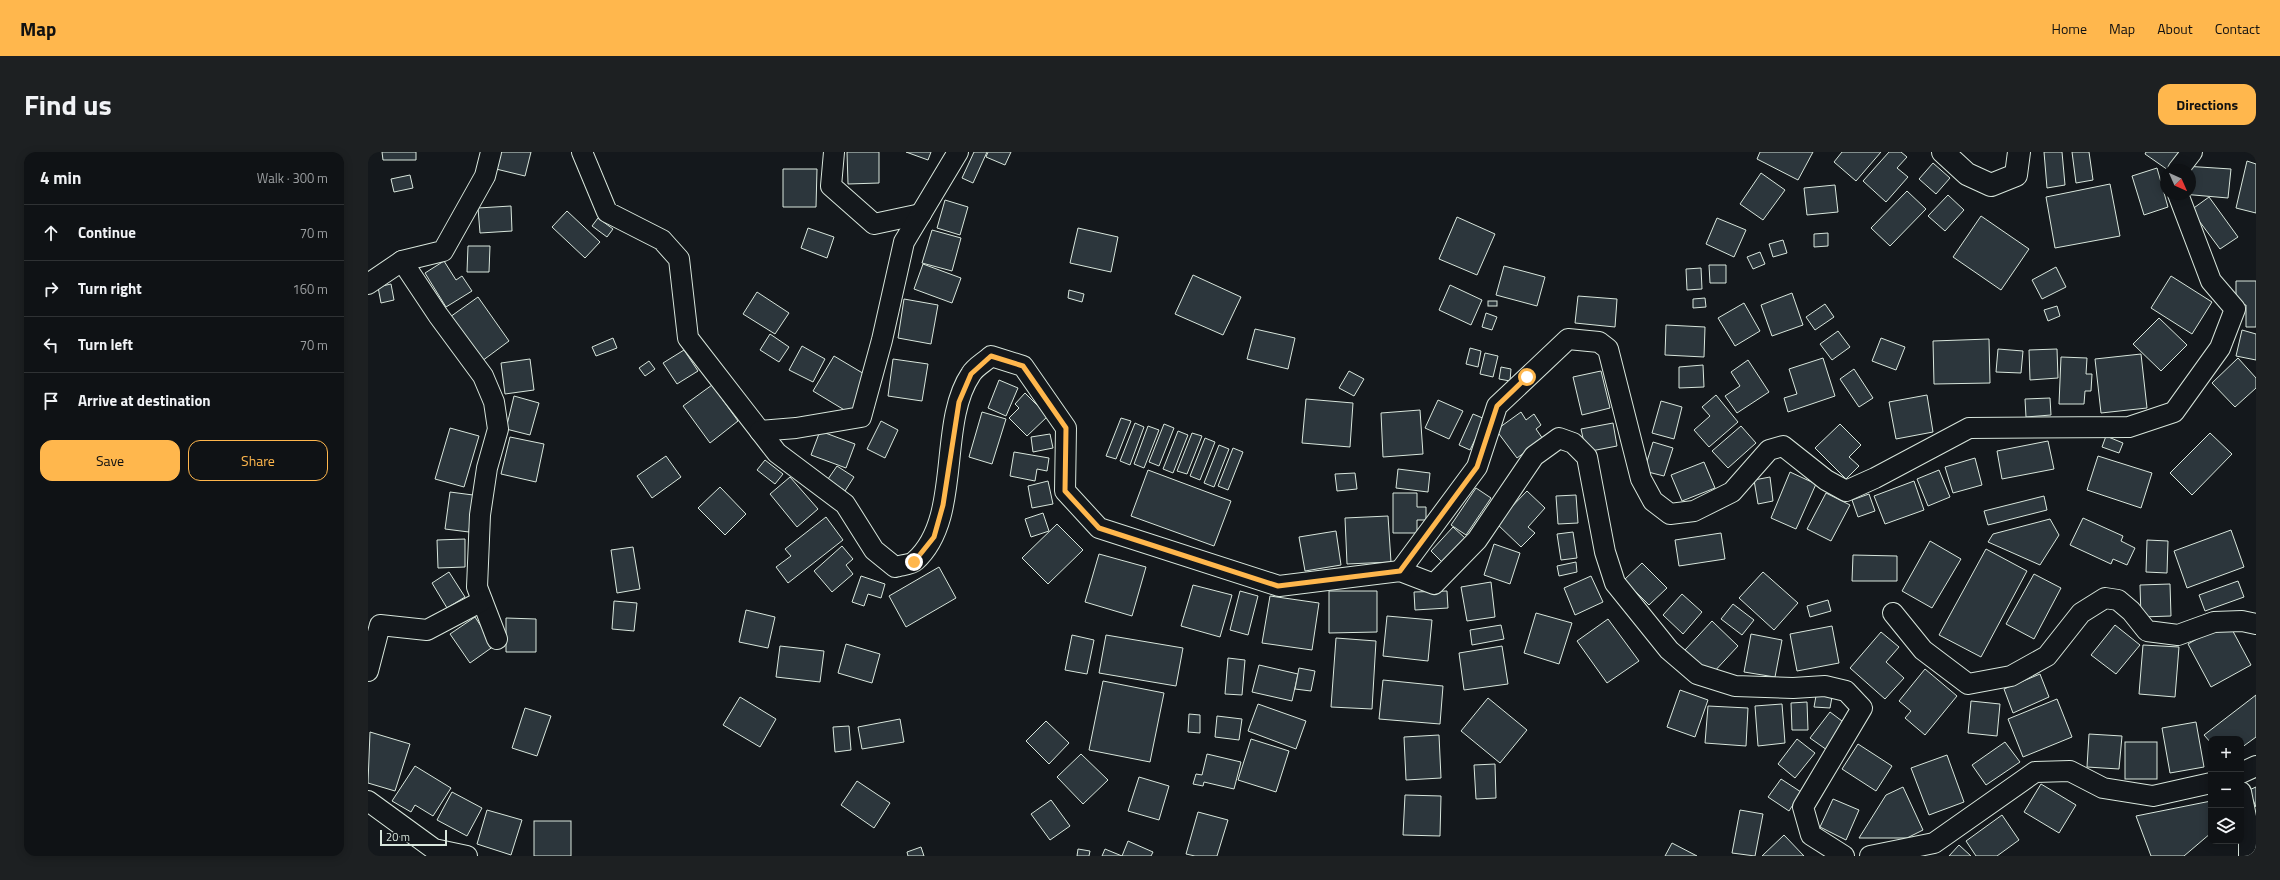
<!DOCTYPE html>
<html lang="en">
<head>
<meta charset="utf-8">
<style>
	body { margin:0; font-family:"Titillium Web",sans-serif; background:#1d2022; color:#f1f3f6 }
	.controls { position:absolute; right:12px; bottom:12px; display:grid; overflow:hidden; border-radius:8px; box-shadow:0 2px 10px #0003 }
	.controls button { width:36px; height:36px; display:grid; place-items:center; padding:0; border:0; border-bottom:1px solid #2f3234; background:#0f1215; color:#f1f3f6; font:20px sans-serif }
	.compass { position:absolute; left:1792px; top:12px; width:36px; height:36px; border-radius:50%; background:#0f1215; box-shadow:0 2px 10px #0003; rotate:135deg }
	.scale { position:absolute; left:12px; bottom:10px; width:67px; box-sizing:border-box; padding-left:4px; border:2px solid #d8e6dc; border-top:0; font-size:11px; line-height:14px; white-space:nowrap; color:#d8e6dc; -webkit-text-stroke:3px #14181c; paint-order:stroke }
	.stop { position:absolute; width:12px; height:12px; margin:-9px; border:3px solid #ffb74d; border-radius:50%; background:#fff }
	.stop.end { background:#ffb74d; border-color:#fff; box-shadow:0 1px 4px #0008 }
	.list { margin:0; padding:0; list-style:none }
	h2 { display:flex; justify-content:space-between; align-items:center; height:52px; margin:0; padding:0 16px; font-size:17px }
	h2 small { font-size:13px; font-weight:400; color:#9b9ea0 }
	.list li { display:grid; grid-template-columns:26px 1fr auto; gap:12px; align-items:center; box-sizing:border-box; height:56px; padding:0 16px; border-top:1px solid #2f3234 }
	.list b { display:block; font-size:15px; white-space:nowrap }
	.list em { font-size:13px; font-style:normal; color:#9b9ea0 }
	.actions { display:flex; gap:8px; padding:12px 16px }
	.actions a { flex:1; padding:9px 0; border:1px solid #ffb74d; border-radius:12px; text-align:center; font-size:14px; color:#ffb74d }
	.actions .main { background:#ffb74d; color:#111 }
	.icon { flex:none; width:22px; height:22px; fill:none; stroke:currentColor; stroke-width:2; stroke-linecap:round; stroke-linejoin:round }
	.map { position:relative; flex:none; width:1888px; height:704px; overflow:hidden; border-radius:12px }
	header { display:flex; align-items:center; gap:24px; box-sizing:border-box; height:56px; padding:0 20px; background:#ffb74d; color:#111 }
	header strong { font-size:19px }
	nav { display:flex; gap:22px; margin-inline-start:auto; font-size:14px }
	.intro { display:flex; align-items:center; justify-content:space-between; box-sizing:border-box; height:96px; padding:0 24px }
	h1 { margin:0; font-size:28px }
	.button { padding:10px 18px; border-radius:12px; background:#ffb74d; color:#111; font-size:14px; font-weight:700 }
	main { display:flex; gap:24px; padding:0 24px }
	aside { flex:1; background:#0f1215; border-radius:12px; box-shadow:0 2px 10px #0003 }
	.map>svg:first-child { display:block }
	.building { fill:#2c363c; stroke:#d8e6dc }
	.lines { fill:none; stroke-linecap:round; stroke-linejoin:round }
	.street-casing { stroke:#d8e6dc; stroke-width:22 }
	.primary-casing { stroke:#d8e6dc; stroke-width:24 }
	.street { stroke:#14181c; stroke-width:20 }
	.primary { stroke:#14181c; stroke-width:22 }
	.route { stroke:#ffb74d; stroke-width:5 }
</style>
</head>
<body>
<header>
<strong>Map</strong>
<nav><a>Home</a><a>Map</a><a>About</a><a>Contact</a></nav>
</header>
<div class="intro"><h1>Find us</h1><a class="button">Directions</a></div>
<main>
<aside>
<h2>4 min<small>Walk · 300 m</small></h2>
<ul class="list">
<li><svg class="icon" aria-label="ahead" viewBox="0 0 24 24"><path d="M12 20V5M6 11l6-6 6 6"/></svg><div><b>Continue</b></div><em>70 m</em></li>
<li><svg class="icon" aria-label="right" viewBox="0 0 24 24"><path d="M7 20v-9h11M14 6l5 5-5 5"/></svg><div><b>Turn right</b></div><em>160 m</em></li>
<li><svg class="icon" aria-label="left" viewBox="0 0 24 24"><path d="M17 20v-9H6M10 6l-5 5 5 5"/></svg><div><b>Turn left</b></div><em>70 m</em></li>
<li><svg class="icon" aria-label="arrive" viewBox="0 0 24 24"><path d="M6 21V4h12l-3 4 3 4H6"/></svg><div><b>Arrive at destination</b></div></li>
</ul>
<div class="actions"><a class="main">Save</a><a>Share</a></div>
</aside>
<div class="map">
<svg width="1888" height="704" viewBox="0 0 1888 704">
	<rect width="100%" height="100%" fill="#14181c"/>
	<g class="building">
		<polygon points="14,0 48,0 48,8 15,8"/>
		<polygon points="132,0 163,0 157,24 128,17"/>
		<polygon points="479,0 511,0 511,31 480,32"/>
		<polygon points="538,0 563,0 560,8"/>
		<polygon points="606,0 619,0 605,31 594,26"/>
		<polygon points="620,0 643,0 637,13 618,5"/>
		<polygon points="1392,0 1445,0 1430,28 1389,7"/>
		<polygon points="1474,0 1513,0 1488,29 1466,10"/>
		<polygon points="1521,0 1533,0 1539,5 1529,16 1540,25 1518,50 1495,29"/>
		<polygon points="1676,0 1694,0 1697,33 1679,36"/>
		<polygon points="1704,0 1721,0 1725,28 1708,31"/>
		<polygon points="1778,0 1810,0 1812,2 1800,18 1777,2"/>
		<polygon points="1879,9 1888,12 1888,61 1868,56"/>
		<polygon points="1565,11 1582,26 1568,42 1551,27"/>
		<polygon points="1816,14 1863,17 1860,46 1814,42 1822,42 1822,18"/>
		<polygon points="1789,16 1800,55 1776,63 1764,24"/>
		<polygon points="415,17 449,17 448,55 415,55"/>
		<polygon points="1393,21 1417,38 1395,68 1372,52"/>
		<polygon points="42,23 45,36 26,40 23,27"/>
		<polygon points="1742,32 1752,84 1687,96 1678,45"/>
		<polygon points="1467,33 1470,60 1439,63 1436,36"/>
		<polygon points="1539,39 1558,57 1522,94 1503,76"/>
		<polygon points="1580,43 1596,58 1577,79 1560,64"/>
		<polygon points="1841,45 1870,85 1852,97 1823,58"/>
		<polygon points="577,48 600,55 592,83 569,76"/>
		<polygon points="143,54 144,79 112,81 110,56"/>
		<polygon points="199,59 232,90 217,106 184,75"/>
		<polygon points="1613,64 1661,97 1633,138 1585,105"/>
		<polygon points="1089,65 1127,82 1109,123 1071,107"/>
		<polygon points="230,66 245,77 239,85 224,74"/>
		<polygon points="1349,66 1378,78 1366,105 1338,92"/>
		<polygon points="440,76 466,85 459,106 433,96"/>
		<polygon points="710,76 750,85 743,120 702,111"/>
		<polygon points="564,78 593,86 584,119 554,111"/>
		<polygon points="1460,81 1460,94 1446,95 1446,82"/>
		<polygon points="1415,88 1419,101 1405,105 1401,92"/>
		<polygon points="100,94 122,94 121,120 99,120"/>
		<polygon points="1392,100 1397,112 1385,117 1379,105"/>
		<polygon points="76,109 88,128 94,124 104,139 78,155 57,121"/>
		<polygon points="555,112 593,126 584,151 546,137"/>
		<polygon points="1341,113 1358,113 1358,131 1342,131"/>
		<polygon points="1136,114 1177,125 1169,154 1128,143"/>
		<polygon points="1688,115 1698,135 1674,147 1664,128"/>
		<polygon points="1333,116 1334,137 1319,138 1318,117"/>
		<polygon points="825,123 873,145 855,183 807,162"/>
		<polygon points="1803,124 1844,150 1824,182 1783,156"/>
		<polygon points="1868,129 1888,129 1888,175 1878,175 1878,153 1868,153"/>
		<polygon points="23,132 26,148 13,151 10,135"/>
		<polygon points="1082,133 1114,148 1103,173 1071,158"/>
		<polygon points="701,138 716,142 714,150 700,146"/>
		<polygon points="389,140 421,161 407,182 375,162"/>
		<polygon points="1424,141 1435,173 1404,184 1393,153"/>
		<polygon points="1210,144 1249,147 1247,175 1207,171"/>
		<polygon points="110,145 141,189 114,209 82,165"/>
		<polygon points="1337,146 1338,155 1325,156 1325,147"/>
		<polygon points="536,147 570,153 563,192 530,186"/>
		<rect x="1120" y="149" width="9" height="5"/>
		<polygon points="1376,151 1392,179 1367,194 1350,166"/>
		<polygon points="1457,152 1466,165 1447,178 1438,165"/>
		<polygon points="1689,154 1692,164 1680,169 1676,158"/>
		<polygon points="1118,161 1129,165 1124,178 1114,175"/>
		<polygon points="1791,166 1819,193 1793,219 1765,192"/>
		<polygon points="1298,173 1337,175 1336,205 1297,203"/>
		<polygon points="887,177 927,186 920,217 879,207"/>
		<polygon points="1874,178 1888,182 1888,208 1868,204"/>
		<polygon points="1470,179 1482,195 1464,208 1452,192"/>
		<polygon points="402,182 421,195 411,210 392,198"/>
		<polygon points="245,186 249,196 228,204 224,195"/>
		<polygon points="1513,186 1537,195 1528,218 1504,209"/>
		<polygon points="1621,187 1622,231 1566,232 1565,189"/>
		<polygon points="434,194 457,207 445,230 421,218"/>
		<polygon points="1102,196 1113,199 1110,215 1098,212"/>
		<polygon points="1630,197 1655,199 1653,221 1628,220"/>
		<polygon points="1689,197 1690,226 1662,228 1661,198"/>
		<polygon points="316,198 330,219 309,232 295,211"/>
		<polygon points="1117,201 1130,204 1125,225 1112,222"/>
		<polygon points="1773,202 1779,256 1733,261 1727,207"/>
		<polygon points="466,204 503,226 483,262 445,239"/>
		<polygon points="1693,205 1719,206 1718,222 1724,222 1723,239 1717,239 1716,252 1691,252"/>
		<polygon points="1455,206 1467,244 1420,260 1416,246 1429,242 1421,217"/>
		<polygon points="1870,206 1888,226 1888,236 1867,255 1844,231"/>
		<polygon points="162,207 166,238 137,242 133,211"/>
		<polygon points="525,207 560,212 554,249 520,244"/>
		<polygon points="1380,208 1401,240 1369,261 1357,244 1372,234 1363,220"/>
		<polygon points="281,209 287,217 277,224 271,216"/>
		<polygon points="1335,213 1336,235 1311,236 1311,215"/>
		<polygon points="1133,215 1143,217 1142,229 1131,227"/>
		<polygon points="1486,217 1505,246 1491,255 1472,227"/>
		<polygon points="981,219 996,227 986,244 971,236"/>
		<polygon points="1233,219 1242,256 1214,263 1205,225"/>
		<polygon points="631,228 650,236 638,264 620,256"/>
		<polygon points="344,233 370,269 342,291 315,254"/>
		<polygon points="657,241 680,264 659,284 641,266 651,256 647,252"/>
		<polygon points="1348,243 1370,270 1341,295 1326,278 1342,264 1334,255"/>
		<polygon points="1559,243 1565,280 1528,287 1521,250"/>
		<polygon points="146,244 171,251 162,283 138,277"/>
		<polygon points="1682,246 1683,263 1658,265 1657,247"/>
		<polygon points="938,247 985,251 982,295 934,291"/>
		<polygon points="1070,248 1095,259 1081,287 1057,276"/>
		<polygon points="1293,249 1314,255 1306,287 1284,281"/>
		<polygon points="1052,258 1055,302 1015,305 1013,261"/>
		<polygon points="614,260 638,267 624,312 601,305"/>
		<polygon points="1153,260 1158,268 1166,262 1173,273 1168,277 1175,287 1149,306 1128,278"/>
		<polygon points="1105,262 1117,267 1102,298 1091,293"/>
		<polygon points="753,266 763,269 748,307 738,304"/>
		<polygon points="513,269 530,278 517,306 499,297"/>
		<polygon points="767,271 776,275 762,313 752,309"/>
		<polygon points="1245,271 1249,294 1218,300 1213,277"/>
		<polygon points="796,272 806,276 791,314 781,310"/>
		<polygon points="1472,272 1493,293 1481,305 1491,314 1478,327 1447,296"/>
		<polygon points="780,274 791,278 776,316 766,312"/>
		<polygon points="1373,274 1388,291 1360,316 1344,299"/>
		<polygon points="82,276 111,284 96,335 67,327"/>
		<polygon points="452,279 487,292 478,316 443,303"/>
		<polygon points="810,279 820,283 805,321 795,317"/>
		<polygon points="824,281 834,284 819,322 809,319"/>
		<polygon points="1842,281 1864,302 1824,343 1802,321"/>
		<polygon points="682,282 685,296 665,300 663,285"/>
		<polygon points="1738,284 1755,291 1751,301 1734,295"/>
		<polygon points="142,285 176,292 168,330 133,322"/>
		<polygon points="837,286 847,290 832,328 822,324"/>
		<polygon points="1680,289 1686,317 1634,327 1629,299"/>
		<polygon points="1285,290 1305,296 1296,324 1276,319"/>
		<polygon points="851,293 861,297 846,335 836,331"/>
		<polygon points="865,296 875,300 860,338 850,334"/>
		<polygon points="646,300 681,306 679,319 669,317 667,329 642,324"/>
		<polygon points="298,304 313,325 284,346 269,324"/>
		<polygon points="1730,304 1784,321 1773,356 1719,338"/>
		<polygon points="1607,306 1614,333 1585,341 1577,315"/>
		<polygon points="397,308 415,322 407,332 389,318"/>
		<polygon points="1336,310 1347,336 1314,349 1303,323"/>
		<polygon points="469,314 486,325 477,339 460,327"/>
		<polygon points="1030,317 1062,321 1060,340 1028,336"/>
		<polygon points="780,318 863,349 846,394 763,364"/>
		<polygon points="1571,318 1582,345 1560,354 1549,327"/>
		<polygon points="1422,320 1448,332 1428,377 1403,366"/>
		<polygon points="987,321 989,337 969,339 967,322"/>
		<polygon points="422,325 450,357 429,375 402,342"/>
		<polygon points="1402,325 1405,349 1390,352 1386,328"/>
		<polygon points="680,329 685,352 664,356 660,334"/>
		<polygon points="1546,329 1556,358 1517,372 1506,344"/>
		<polygon points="352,335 378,362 357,383 330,356"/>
		<polygon points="1108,336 1123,346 1098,383 1083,373"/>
		<polygon points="1159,339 1177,356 1160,375 1167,381 1153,395 1128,371"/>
		<polygon points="82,340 105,343 101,380 77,377"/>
		<polygon points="1025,341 1049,341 1049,355 1058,355 1058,368 1049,368 1049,381 1025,381"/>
		<polygon points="1458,341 1482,353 1463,389 1439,377"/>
		<polygon points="1501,342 1507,359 1490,365 1484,348"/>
		<polygon points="1208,343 1210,371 1190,372 1188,344"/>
		<polygon points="1676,344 1679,358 1620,373 1616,359"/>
		<polygon points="675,361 681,379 663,385 657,367"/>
		<polygon points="1020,364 1023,410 979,412 977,366"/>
		<polygon points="458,365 475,388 420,431 408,415 423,404 417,397"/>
		<polygon points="1715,366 1755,384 1753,389 1767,396 1759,413 1745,407 1743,412 1702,393"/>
		<polygon points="1682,367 1691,383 1672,413 1620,390 1625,382"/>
		<polygon points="689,372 715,398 680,432 654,406"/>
		<polygon points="1085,375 1097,386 1074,410 1063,399"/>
		<polygon points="1863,378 1876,415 1819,436 1806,399"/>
		<polygon points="968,379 973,413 937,419 931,385"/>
		<polygon points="1205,380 1209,406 1193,408 1189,382"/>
		<polygon points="1353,381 1357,407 1311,414 1307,388"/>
		<polygon points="97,387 97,415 70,416 69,388"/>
		<polygon points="1779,388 1800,389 1799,421 1778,420"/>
		<polygon points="1562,389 1593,407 1564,456 1534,439"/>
		<polygon points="1126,392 1152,401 1142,432 1116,423"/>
		<polygon points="474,394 485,407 478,413 485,422 464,440 446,419"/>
		<polygon points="265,395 272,437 249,441 243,398"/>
		<polygon points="1618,397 1659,419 1613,505 1571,483"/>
		<polygon points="731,402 778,415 764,464 717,450"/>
		<polygon points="1485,403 1529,404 1529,429 1484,429"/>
		<polygon points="1208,410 1209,420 1191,424 1189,414"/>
		<polygon points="1274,411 1299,436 1281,453 1256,428"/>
		<polygon points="571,415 588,446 538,475 521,444"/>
		<polygon points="81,420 97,445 79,456 64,431"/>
		<polygon points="1395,420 1430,451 1406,478 1371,446"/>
		<polygon points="1666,422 1693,436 1666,487 1638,472"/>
		<polygon points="493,424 517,432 513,446 500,442 496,454 484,450"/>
		<polygon points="1223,424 1235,450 1207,463 1196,436"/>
		<polygon points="1870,429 1876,445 1837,459 1831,443"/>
		<polygon points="1123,430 1127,465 1099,469 1093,435"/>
		<polygon points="1802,432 1803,464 1773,465 1772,433"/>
		<polygon points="825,433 864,443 852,485 813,474"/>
		<polygon points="872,439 890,444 880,483 862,478"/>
		<polygon points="961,439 1009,439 1009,480 961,481"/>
		<polygon points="1079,439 1080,456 1047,458 1046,440"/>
		<polygon points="1314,442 1334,460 1315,482 1295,463"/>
		<polygon points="902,444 951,451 944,498 894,491"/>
		<polygon points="1460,448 1463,459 1442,465 1439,454"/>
		<polygon points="246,449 269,451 266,479 244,477"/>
		<polygon points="1365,452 1386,468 1374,483 1353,467"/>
		<polygon points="378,458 407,465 400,496 371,490"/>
		<polygon points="1168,461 1204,471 1191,512 1156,501"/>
		<polygon points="1019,464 1064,468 1060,509 1015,504"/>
		<polygon points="107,465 126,494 102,511 82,482"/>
		<polygon points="138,466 168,467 168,500 138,500"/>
		<polygon points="1240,467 1271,509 1239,531 1209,489"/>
		<polygon points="1344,469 1370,494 1343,523 1317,498"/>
		<polygon points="1860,470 1883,513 1843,535 1820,492"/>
		<polygon points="1133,473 1136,487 1104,493 1102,478"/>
		<polygon points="1747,473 1772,493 1748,522 1723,503"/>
		<polygon points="1464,474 1471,511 1429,519 1422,482"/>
		<polygon points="1513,480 1531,495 1518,510 1536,526 1517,547 1482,516"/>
		<polygon points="1383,482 1414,488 1407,525 1376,520"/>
		<polygon points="704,483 726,488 719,522 697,518"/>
		<polygon points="738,483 815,496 808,534 731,521"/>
		<polygon points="968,486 1008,489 1004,557 963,555"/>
		<polygon points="478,492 512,502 504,531 470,521"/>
		<polygon points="1775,493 1811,495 1807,545 1771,542"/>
		<polygon points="412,494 456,499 452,530 408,525"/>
		<polygon points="1134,494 1140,532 1096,538 1091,501"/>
		<polygon points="860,506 877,508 874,543 857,542"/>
		<polygon points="891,513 930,522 924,549 884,540"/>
		<polygon points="931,516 947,519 943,539 927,537"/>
		<polygon points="1557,517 1589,544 1557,583 1537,566 1543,559 1531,549"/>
		<polygon points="1672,522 1681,545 1645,561 1636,537"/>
		<polygon points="1015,528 1075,534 1072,572 1011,567"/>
		<polygon points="735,529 796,541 782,610 721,598"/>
		<polygon points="1312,538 1340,548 1327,585 1299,575"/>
		<polygon points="1888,543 1888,585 1873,596 1873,587 1843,587 1843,591 1836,583"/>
		<polygon points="1448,544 1464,545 1462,556 1446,555"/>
		<polygon points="372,545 408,567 392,595 355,573"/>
		<polygon points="1120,546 1159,578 1132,611 1093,579"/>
		<polygon points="1689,547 1704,585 1655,605 1640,567"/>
		<polygon points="1603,549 1632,552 1629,584 1600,581"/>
		<polygon points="1439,550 1440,578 1424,578 1423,551"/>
		<polygon points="890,552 938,569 928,597 880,579"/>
		<polygon points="1414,552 1417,591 1390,594 1387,554"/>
		<polygon points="1340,554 1380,556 1378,594 1337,591"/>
		<polygon points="157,556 183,564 169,604 144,596"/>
		<polygon points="1462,560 1478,572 1459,598 1442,586"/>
		<polygon points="821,562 832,563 832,581 820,580"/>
		<polygon points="849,564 874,567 871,588 847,585"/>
		<polygon points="532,567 536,590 494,597 490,575"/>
		<polygon points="678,569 701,591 681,612 658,589"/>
		<polygon points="1828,570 1836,615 1802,621 1794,576"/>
		<polygon points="481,574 483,598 467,600 465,575"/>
		<polygon points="2,580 42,592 27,639 0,631"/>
		<polygon points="1721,582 1754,584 1751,617 1719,615"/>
		<polygon points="1071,583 1073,626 1038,628 1036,585"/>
		<polygon points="883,587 921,599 908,640 870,628"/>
		<polygon points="1429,587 1447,601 1427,626 1410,612"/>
		<polygon points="1637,590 1652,610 1618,633 1604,613"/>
		<rect x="1757" y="590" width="32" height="37"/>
		<polygon points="1490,592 1524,614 1508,639 1474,617"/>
		<polygon points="713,602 740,628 715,652 689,625"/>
		<polygon points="839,602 873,610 866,637 836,630 835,634 825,632 828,622 834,623"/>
		<polygon points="1579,603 1596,650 1561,663 1543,616"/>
		<polygon points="1127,612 1128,646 1108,647 1106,613"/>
		<polygon points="47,614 83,636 65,664 47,653 43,660 24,649"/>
		<polygon points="771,625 801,634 791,668 760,659"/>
		<polygon points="1413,627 1433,640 1421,659 1400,645"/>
		<polygon points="489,629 522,651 506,676 473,653"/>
		<polygon points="1673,632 1708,653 1691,681 1656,660"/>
		<polygon points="1535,635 1555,678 1539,686 1491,686 1518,643"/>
		<polygon points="1888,635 1888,655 1881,638"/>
		<polygon points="84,640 114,656 99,684 69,668"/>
		<polygon points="1037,643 1073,644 1072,684 1035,683"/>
		<polygon points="1465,647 1491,658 1478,688 1452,675"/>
		<polygon points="683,648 702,674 682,688 663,662"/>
		<polygon points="1843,649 1843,681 1816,704 1783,704 1768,664"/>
		<polygon points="119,658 154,668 143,703 109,692"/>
		<polygon points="1372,658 1395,662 1387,704 1364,701"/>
		<polygon points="830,660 860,668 849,704 827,704 818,702"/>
		<polygon points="1634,663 1651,688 1629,704 1608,704 1598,689"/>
		<rect x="166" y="669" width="37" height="35"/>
		<polygon points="1416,683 1436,704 1394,704"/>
		<polygon points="760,689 785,700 783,704 734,704 737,697 754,704"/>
		<polygon points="1304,691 1329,704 1297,704"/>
		<polygon points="1591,693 1603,704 1581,704"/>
		<polygon points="553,695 556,704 540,704 539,700"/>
		<polygon points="710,697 722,699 721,704 709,704"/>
	</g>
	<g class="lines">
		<g class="street-casing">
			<g id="street">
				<path d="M214 0 239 60 294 88 311 107 320 186 409 301 477 352 506 398 527 415C532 413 543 413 547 409 595 366 569 272 603 222 607 215 617 210 623 204L655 214 698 276 697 339 731 376 911 434 1032 419 1066 432 1109 388 1166 304 1191 286 1205 291 1219 305 1237 400 1247 431 1301 498 1329 522 1367 534 1425 536 1457 534 1478 539 1494 556 1435 655 1443 683 1476 704"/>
				<polyline points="466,0 463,34 506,72 553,62"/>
				<polyline points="1810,18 1824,0"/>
				<polyline points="34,109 70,163 115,224 126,250 130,277 119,316 112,363 109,435 129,487"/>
				<polyline points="0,132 34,109 75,99 117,24 123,0"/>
				<polyline points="392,279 428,276 493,265 514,188 536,90 590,0"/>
				<polyline points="1032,419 1109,315 1129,254 1200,187 1231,190 1240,197 1273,327 1285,349 1302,362 1326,359 1364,340 1401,298 1415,294 1458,328 1478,339 1507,326 1601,276 1761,275 1806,260 1852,196 1867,157 1843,129 1810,42"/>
				<polyline points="1525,461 1555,498 1600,532 1643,524 1679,504 1713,461 1737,446 1750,448 1763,459 1779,479 1810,483 1846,470 1874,469 1888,472"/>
				<polyline points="0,519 12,473 59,478 114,449"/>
				<polyline points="1873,621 1888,614"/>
				<polyline points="1873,640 1881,680 1881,704"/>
				<polyline points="0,649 66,697 99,704"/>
				<polyline points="1502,704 1566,691 1667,620 1702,619 1735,636 1785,644 1843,631"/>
			</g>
		</g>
		<g class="primary-casing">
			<polyline id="primary" points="1575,0 1599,22 1623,33 1648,23 1651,0"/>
		</g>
		<use href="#street" class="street"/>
		<use href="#primary" class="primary"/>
	</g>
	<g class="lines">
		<polyline class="route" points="546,410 566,385 575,353 591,250 603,222 623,204 655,214 698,276 697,339 731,376 910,434 1032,419 1109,315 1129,254 1159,225"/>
	</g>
</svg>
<div class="controls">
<button>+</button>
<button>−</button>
<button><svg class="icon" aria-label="layers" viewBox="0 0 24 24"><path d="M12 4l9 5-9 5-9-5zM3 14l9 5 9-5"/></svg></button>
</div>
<svg class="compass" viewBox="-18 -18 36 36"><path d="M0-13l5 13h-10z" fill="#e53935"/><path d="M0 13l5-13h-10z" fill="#9b9ea0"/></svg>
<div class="scale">20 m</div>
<div class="stop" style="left:1159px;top:225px"></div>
<div class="stop end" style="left:546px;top:410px"></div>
</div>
</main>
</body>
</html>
